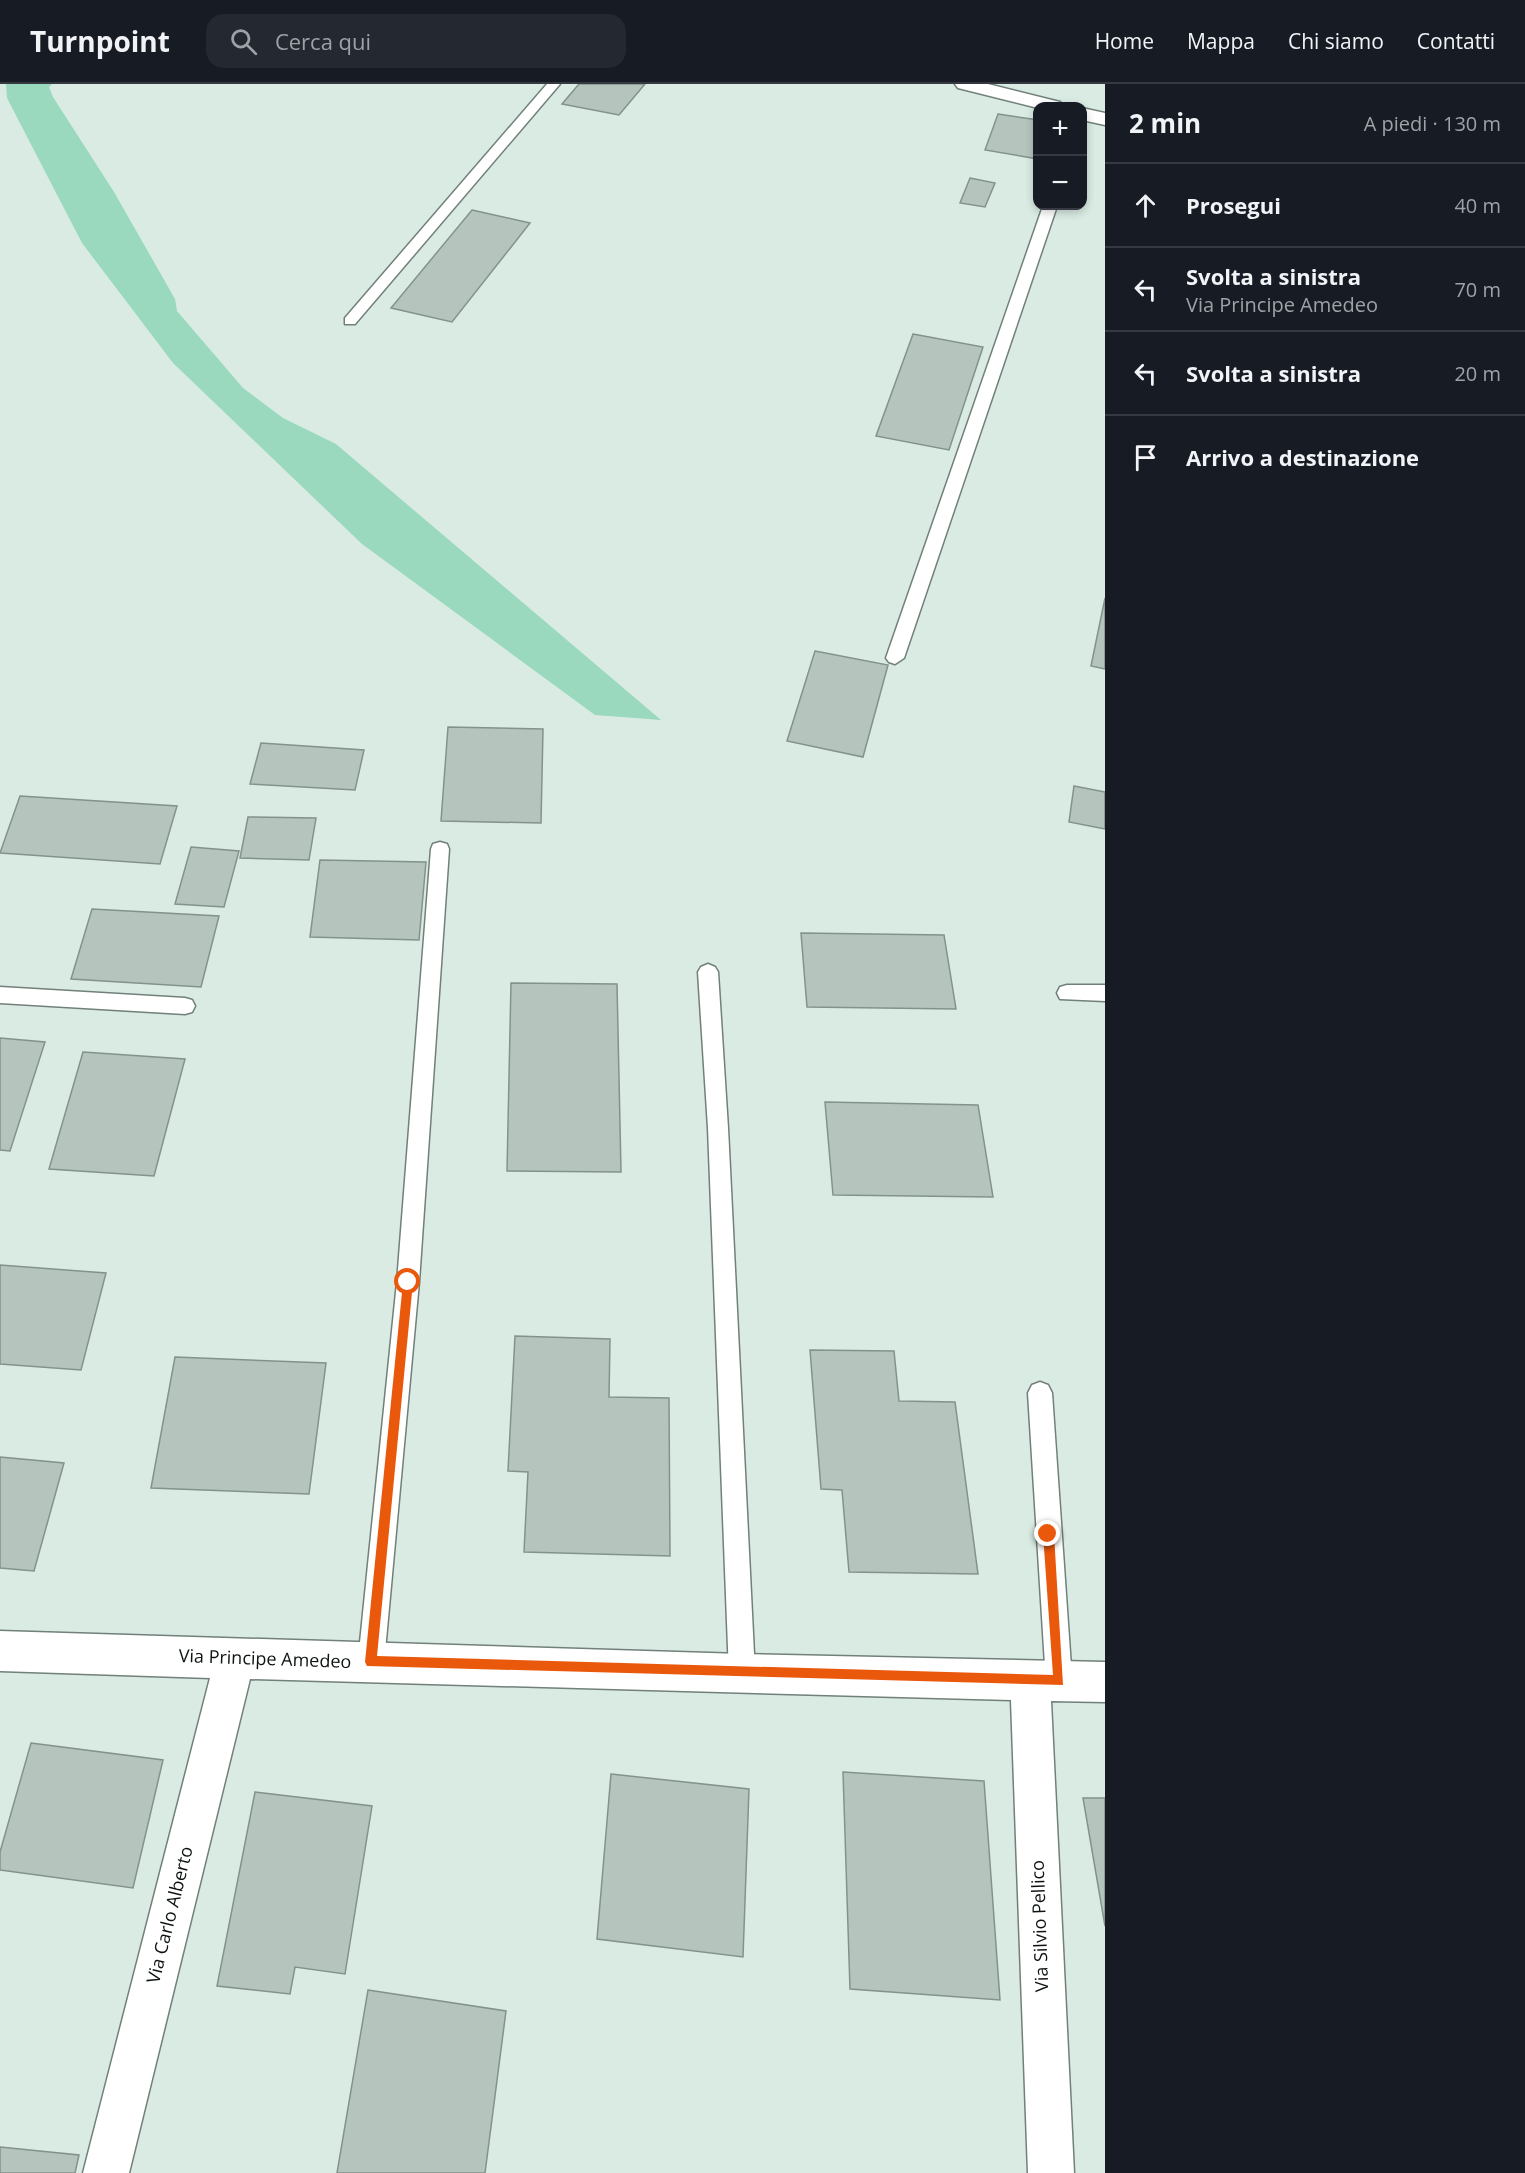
<!DOCTYPE html>
<html lang="it">
<head>
<meta charset="utf-8">
<style>
	body { margin:0; font-family:"Open Sans",sans-serif; background:#242831; color:#f1f3f6 }
	.controls { position:absolute; right:18px; top:18px; display:grid; overflow:hidden; border-radius:12px; box-shadow:0 3px 9px #0003 }
	.controls button { width:54px; height:54px; display:grid; place-items:center; padding:0; border:0; border-bottom:2px solid #363941; background:#171b24; color:#f1f3f6; font:30px sans-serif }
	.stop { position:absolute; width:18px; height:18px; margin:-14px; border:4px solid #ea580c; border-radius:50%; background:#fff }
	.stop.end { background:#ea580c; border-color:#fff; box-shadow:0 2px 6px #0008 }
	.list { margin:0; padding:0; list-style:none }
	h2 { display:flex; justify-content:space-between; align-items:center; height:78px; margin:0; padding:0 24px; font-size:26px }
	h2 small { font-size:20px; font-weight:400; color:#9ea1a6 }
	.list li { display:grid; grid-template-columns:39px 1fr auto; gap:18px; align-items:center; box-sizing:border-box; height:84px; padding:0 24px; border-top:2px solid #363941 }
	.list b { display:block; font-size:22px; white-space:nowrap }
	.list p { margin:0; font-size:20px; white-space:nowrap; color:#9ea1a6 }
	.list em { font-size:20px; font-style:normal; color:#9ea1a6 }
	.icon { flex:none; width:33px; height:33px; fill:none; stroke:currentColor; stroke-width:2; stroke-linecap:round; stroke-linejoin:round }
	.map { position:relative; flex:none; width:1105px; height:2089px; overflow:hidden }
	header { display:flex; align-items:center; gap:36px; box-sizing:border-box; height:84px; padding:0 30px; background:#171b24; border-bottom:2px solid #363941 }
	header strong { font-size:28px }
	nav { display:flex; gap:33px; margin-inline-start:auto; font-size:21px }
	.search { width:420px; height:54px; background:#242831; display:flex; align-items:center; gap:15px; box-sizing:border-box; padding:0 21px; border-radius:18px; color:#9ea1a6; font-size:22px }
	main { display:flex }
	aside { flex:1; background:#171b24 }
	.map>svg:first-child { display:block }
	.green { fill:#9ad9be }
	.building { fill:#b5c5be; stroke:#83938c; stroke-width:1.5 }
	.lines { fill:none; stroke-linecap:round; stroke-linejoin:round }
	.lane-casing { stroke:#718079; stroke-width:3 }
	.street-casing { stroke:#718079; stroke-width:3 }
	.lane { fill:#fff; fill-rule:evenodd }
	.street { fill:#fff; fill-rule:evenodd }
	.route { fill:#ea580c }
	.labels { text-anchor:middle; stroke-width:5; stroke-linejoin:round; paint-order:stroke }
	.near-street-label { font-size:18px; fill:#0d1310; stroke:#fff }
</style>
</head>
<body>
<header>
<strong>Turnpoint</strong>
<div class="search"><svg class="icon" aria-label="search" viewBox="0 0 24 24"><circle cx="10" cy="10" r="6"/><path d="M15 15l6 6"/></svg>Cerca qui</div>
<nav><a>Home</a><a>Mappa</a><a>Chi siamo</a><a>Contatti</a></nav>
</header>
<main>
<div class="map">
<svg width="1105" height="2089" viewBox="0 0 1105 2089">
	<rect width="100%" height="100%" fill="#d9ebe3"/>
	<polygon class="green" points="6,0 52,0 49,3 53,13 114,108 175,215 177,227 243,304 283,334 336,360 661,636 595,631 362,460 173,279 82,159 7,14"/>
	<g class="building">
		<polygon points="579,0 645,0 619,31 562,20"/>
		<polygon points="998,30 1038,36 1038,75 985,66"/>
		<polygon points="970,94 995,99 985,123 960,119"/>
		<polygon points="472,126 530,139 452,238 391,224"/>
		<polygon points="913,250 983,263 949,366 876,352"/>
		<polygon points="1105,514 1105,585 1091,582"/>
		<polygon points="815,567 888,581 863,673 787,657"/>
		<polygon points="448,643 543,645 541,739 441,737"/>
		<polygon points="261,659 364,666 355,706 250,700"/>
		<polygon points="1074,702 1105,708 1105,745 1069,738"/>
		<polygon points="20,712 177,722 160,780 0,769"/>
		<polygon points="248,733 316,734 309,776 240,774"/>
		<polygon points="191,763 239,767 224,823 175,820"/>
		<polygon points="320,776 426,778 419,856 310,853"/>
		<polygon points="92,825 219,832 201,903 71,895"/>
		<polygon points="801,849 944,851 956,925 807,923"/>
		<polygon points="511,899 617,900 621,1088 507,1087"/>
		<polygon points="0,954 45,958 10,1067 0,1066"/>
		<polygon points="83,968 185,975 154,1092 49,1085"/>
		<polygon points="825,1018 978,1021 993,1113 833,1111"/>
		<polygon points="0,1181 106,1189 81,1286 0,1280"/>
		<polygon points="515,1252 610,1255 609,1313 669,1314 670,1472 524,1468 528,1388 508,1387"/>
		<polygon points="810,1266 894,1267 899,1317 955,1318 978,1490 849,1488 842,1406 821,1405"/>
		<polygon points="175,1273 326,1279 309,1410 151,1404"/>
		<polygon points="0,1373 64,1379 34,1487 0,1484"/>
		<polygon points="31,1659 163,1676 133,1804 0,1786 0,1768"/>
		<polygon points="843,1688 984,1697 1000,1916 850,1905"/>
		<polygon points="611,1690 749,1705 743,1873 597,1855"/>
		<polygon points="255,1708 372,1722 345,1890 295,1883 290,1910 217,1902"/>
		<polygon points="1083,1714 1105,1714 1105,1842"/>
		<polygon points="368,1906 506,1927 485,2089 337,2089"/>
		<polygon points="0,2063 79,2071 75,2089 0,2089"/>
	</g>
	<g class="lines">
		<g class="lane-casing">
			<g id="lane">
				<polygon points="547,0 560,0 355,240 345,240 345,234"/>
				<polygon points="1043,122 1057,122 904,574 895,580 889,578 886,574"/>
				<polygon points="440,758 447,760 449,765 419,1198 384,1578 380,1587 371,1591 362,1587 358,1578 397,1198 431,765 433,760"/>
				<polygon points="708,880 715,883 718,888 728,1044 755,1590 751,1599 742,1603 733,1599 729,1590 708,1044 698,888 701,883"/>
				<polygon points="1067,901 1105,901 1105,917 1060,915 1057,909 1060,903"/>
				<polygon points="0,903 185,914 192,916 195,922 192,928 185,930 0,919"/>
				<polygon points="1040,1298 1048,1301 1052,1309 1072,1597 1068,1606 1059,1610 1050,1606 1046,1597 1028,1309 1032,1301"/>
			</g>
		</g>
		<g class="street-casing">
			<g id="street">
				<polygon points="955,0 988,0 1060,18 1063,22 1038,24 958,4"/>
				<polygon points="1082,24 1105,29 1105,41 1082,36"/>
				<polygon points="0,1547 742,1570 1105,1578 1105,1618 1051,1617 1074,2089 1028,2089 1011,1616 250,1595 129,2089 83,2089 210,1594 0,1587"/>
			</g>
		</g>
		<use href="#lane" class="lane"/>
		<use href="#street" class="street"/>
	</g>
	<polygon class="route" points="408,1194 413,1198 377,1572 1053,1591 1043,1450 1048,1445 1054,1450 1063,1601 367,1582 365,1578 403,1198"/>
	<g class="labels">
		<g class="near-street-label">
			<text transform="translate(265 1575) rotate(2)" y="6">Via Principe Amedeo</text>
			<text transform="translate(170 1831) rotate(-76)" y="6">Via Carlo Alberto</text>
			<text transform="translate(1040 1842) rotate(-92)" y="6">Via Silvio Pellico</text>
		</g>
	</g>
</svg>
<div class="controls">
<button>+</button>
<button>−</button>
</div>
<div class="stop" style="left:408px;top:1198px"></div>
<div class="stop end" style="left:1048px;top:1450px"></div>
</div>
<aside>
<h2>2 min<small>A piedi · 130 m</small></h2>
<ul class="list">
<li><svg class="icon" aria-label="ahead" viewBox="0 0 24 24"><path d="M12 20V5M6 11l6-6 6 6"/></svg><div><b>Prosegui</b></div><em>40 m</em></li>
<li><svg class="icon" aria-label="left" viewBox="0 0 24 24"><path d="M17 20v-9H6M10 6l-5 5 5 5"/></svg><div><b>Svolta a sinistra</b><p>Via Principe Amedeo</p></div><em>70 m</em></li>
<li><svg class="icon" aria-label="left" viewBox="0 0 24 24"><path d="M17 20v-9H6M10 6l-5 5 5 5"/></svg><div><b>Svolta a sinistra</b></div><em>20 m</em></li>
<li><svg class="icon" aria-label="arrive" viewBox="0 0 24 24"><path d="M6 21V4h12l-3 4 3 4H6"/></svg><div><b>Arrivo a destinazione</b></div></li>
</ul>
</aside>
</main>
</body>
</html>
